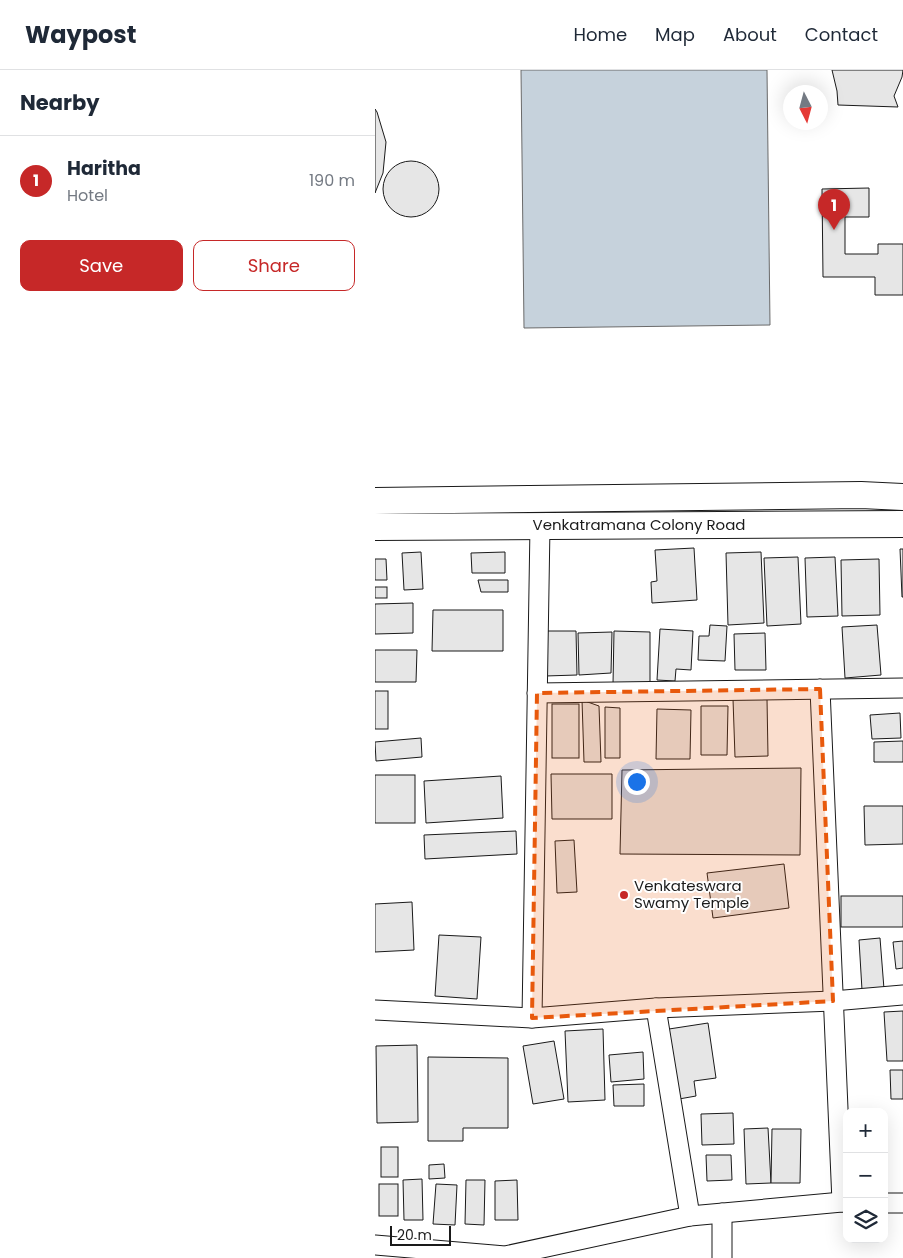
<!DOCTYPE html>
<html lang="en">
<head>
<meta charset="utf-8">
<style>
	body { margin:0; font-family:Poppins,sans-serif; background:#f2f2f3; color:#1f2937 }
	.controls { position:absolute; right:15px; bottom:15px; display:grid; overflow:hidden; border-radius:10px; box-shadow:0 5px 20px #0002 }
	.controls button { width:45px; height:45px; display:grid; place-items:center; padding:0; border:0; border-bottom:1px solid #e0e1e3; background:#fff; color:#1f2937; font:25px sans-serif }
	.compass { position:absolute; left:408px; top:15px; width:45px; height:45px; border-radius:50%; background:#fff; box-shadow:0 5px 20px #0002; rotate:174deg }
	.scale { position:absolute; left:15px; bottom:12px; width:61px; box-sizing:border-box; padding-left:5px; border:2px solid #1a1a1a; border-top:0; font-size:14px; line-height:18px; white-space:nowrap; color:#1a1a1a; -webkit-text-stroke:4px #fff; paint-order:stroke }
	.you { position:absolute; left:261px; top:711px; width:18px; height:18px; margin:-12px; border:4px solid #fff; border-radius:50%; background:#1a73e8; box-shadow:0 0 0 8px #1a73e833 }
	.badge { display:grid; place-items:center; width:32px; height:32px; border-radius:50%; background:#c62828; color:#fff; font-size:16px; font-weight:700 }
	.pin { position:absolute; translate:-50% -41px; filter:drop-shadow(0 1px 2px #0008) }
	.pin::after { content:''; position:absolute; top:26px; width:18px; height:15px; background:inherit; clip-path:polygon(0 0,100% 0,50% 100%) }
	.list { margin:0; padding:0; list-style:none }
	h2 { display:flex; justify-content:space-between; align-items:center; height:65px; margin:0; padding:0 20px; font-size:21px }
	h2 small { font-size:16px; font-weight:400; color:#747a83 }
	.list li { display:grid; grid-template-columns:32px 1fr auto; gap:15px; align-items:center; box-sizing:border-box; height:90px; padding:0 20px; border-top:1px solid #e0e1e3 }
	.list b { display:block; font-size:19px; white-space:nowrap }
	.list p { margin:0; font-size:16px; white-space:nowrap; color:#747a83 }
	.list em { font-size:16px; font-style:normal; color:#747a83 }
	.actions { display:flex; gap:10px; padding:15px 20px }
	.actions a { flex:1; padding:11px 0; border:1px solid #c62828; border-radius:10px; text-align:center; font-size:18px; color:#c62828 }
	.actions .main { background:#c62828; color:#fff }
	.icon { flex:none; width:28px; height:28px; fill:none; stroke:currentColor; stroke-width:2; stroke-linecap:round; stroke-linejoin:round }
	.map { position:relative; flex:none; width:528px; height:1188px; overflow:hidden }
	header { display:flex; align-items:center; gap:30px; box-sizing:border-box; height:70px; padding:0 25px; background:#fff; border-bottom:1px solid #e0e1e3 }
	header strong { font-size:24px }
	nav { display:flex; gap:28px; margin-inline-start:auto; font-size:18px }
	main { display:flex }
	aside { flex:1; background:#fff }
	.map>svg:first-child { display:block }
	.water { fill:#c6d2dc; stroke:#6a6a6a }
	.building { fill:#e6e6e6; stroke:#1a1a1a }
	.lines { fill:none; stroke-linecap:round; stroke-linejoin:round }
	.street-casing { stroke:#1a1a1a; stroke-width:21 }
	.secondary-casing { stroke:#1a1a1a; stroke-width:28 }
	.street { stroke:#fff; stroke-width:19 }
	.secondary { stroke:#fff; stroke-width:26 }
	.marked { fill:#e8590c; fill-opacity:0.2; stroke:#e8590c; stroke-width:4; stroke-dasharray:10 6; stroke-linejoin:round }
	.poi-dot { fill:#c62828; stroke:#fff; stroke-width:2 }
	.labels { text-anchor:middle; stroke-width:4; stroke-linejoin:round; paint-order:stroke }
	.street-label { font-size:15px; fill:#1a1a1a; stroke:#fff }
	.poi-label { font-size:15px; fill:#1a1a1a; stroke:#fff; text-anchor:start }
</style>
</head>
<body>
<header>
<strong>Waypost</strong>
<nav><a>Home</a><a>Map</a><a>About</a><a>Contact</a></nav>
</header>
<main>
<aside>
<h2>Nearby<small></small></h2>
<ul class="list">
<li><span class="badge">1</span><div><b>Haritha</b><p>Hotel</p></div><em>190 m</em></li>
</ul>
<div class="actions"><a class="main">Save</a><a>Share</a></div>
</aside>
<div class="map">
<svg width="528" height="1188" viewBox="0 0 528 1188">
	<rect width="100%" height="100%" fill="#fff"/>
	<polygon class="water" points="146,0 392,0 395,255 149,258"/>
	<g class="building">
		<polygon points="457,0 528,0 527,7 519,26 523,37 463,35 462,21"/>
		<polygon points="0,39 2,42 11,72 8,103 0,123"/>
		<circle cx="36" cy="119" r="28"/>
		<polygon points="494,118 494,147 470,147 470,184 503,184 503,174 528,174 528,225 500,225 500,207 448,207 447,119"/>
		<polygon points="319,478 322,530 277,533 276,512 282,511 280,480"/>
		<polygon points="525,479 528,479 528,527 527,527"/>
		<polygon points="46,482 48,519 29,520 27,483"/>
		<polygon points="130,482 130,503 97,503 96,483"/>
		<polygon points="386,482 389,553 353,555 351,483"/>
		<polygon points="423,487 426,554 392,556 389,488"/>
		<polygon points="460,487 463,546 432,547 430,488"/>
		<polygon points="0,489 11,489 12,510 0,510"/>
		<polygon points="504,489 505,545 467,546 466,490"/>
		<polygon points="103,510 133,510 133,522 106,522"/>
		<rect x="0" y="517" width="12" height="11"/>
		<polygon points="38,533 38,563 0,564 0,534"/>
		<polygon points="58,540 128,540 128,581 57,581"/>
		<polygon points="335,555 352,556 350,591 323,590 324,566 334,566"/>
		<polygon points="502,555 506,605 470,608 467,557"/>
		<polygon points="285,559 318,561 316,600 301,599 300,611 282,610"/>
		<polygon points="170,561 201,561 202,605 170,606"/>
		<polygon points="239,561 275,562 275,614 238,614"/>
		<polygon points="237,562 236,603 204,605 203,563"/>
		<polygon points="390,563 391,600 360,600 359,564"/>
		<polygon points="0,580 42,580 41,612 0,612"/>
		<rect x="0" y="621" width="13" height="38"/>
		<polygon points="358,629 392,629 393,686 360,687"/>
		<polygon points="207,630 224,636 226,692 209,692"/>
		<rect x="177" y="634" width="27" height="54"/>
		<polygon points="326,636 353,636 352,685 326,685"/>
		<polygon points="230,637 245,638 245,688 230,688"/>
		<polygon points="282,639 316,640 315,689 281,689"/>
		<polygon points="525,643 526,668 497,669 495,645"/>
		<polygon points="46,668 47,687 1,691 0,672"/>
		<polygon points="528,671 528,692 499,692 499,672"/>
		<polygon points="426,698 425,785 245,784 247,700"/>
		<polygon points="176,704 237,704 237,749 177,749"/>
		<rect x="0" y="705" width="40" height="48"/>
		<polygon points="126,706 128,748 51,753 49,711"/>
		<polygon points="489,736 528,736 528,774 490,775"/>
		<polygon points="141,761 142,784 50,789 49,765"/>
		<polygon points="199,770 202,822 182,823 180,771"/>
		<polygon points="409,794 414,838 338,848 332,803"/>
		<rect x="466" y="826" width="62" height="31"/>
		<polygon points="37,832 39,880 0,882 0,834"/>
		<polygon points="64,865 106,867 102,929 60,926"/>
		<polygon points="505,868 509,919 487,920 484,870"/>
		<polygon points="528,871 528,898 521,899 518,872"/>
		<polygon points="528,941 528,991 512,991 509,942"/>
		<polygon points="333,953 341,1008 319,1011 321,1026 304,1029 294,959"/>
		<polygon points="228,959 230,1030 193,1032 190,961"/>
		<polygon points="179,971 189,1029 158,1034 148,976"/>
		<polygon points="42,975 43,1052 2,1053 1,976"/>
		<polygon points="268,982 269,1009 236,1012 234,985"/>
		<polygon points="53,987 133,988 133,1058 88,1058 88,1071 53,1071"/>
		<polygon points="515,1000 528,1000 528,1029 516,1029"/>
		<polygon points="269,1014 269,1036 239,1036 238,1015"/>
		<polygon points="358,1043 359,1074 327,1075 326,1044"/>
		<polygon points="393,1058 396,1113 371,1114 369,1059"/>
		<polygon points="397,1059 426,1059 425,1113 396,1113"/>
		<rect x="6" y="1077" width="17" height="30"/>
		<polygon points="331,1085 356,1085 357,1110 332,1111"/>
		<polygon points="69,1094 70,1108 54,1109 54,1095"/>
		<polygon points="47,1109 48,1150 29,1150 28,1110"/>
		<polygon points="91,1110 110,1110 109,1155 90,1154"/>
		<polygon points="142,1110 143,1150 120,1150 120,1111"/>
		<rect x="4" y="1114" width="19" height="32"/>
		<polygon points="61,1114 82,1115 80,1155 58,1154"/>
	</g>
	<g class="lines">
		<g class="street-casing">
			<g id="street">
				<polyline points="445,619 467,1132 472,1132"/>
				<polyline points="162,623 528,618"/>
				<polyline points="281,938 315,1146"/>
				<polyline points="0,940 157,948 281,938 458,931 528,925"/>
				<polyline points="157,948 165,456"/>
				<polyline points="509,1133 528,1133"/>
				<polyline points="347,1143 347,1188"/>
				<polyline points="0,1175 130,1186 315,1146 467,1132"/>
			</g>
		</g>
		<g class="secondary-casing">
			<g id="secondary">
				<polyline points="0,431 486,425 528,427"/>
				<polyline points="0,457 528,454"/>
			</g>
		</g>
		<use href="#street" class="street"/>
		<use href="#secondary" class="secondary"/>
	</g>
	<path class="marked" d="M445 619 458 931 157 948 162 623Z"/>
	<circle class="poi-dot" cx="249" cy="825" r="5"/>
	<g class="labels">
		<g class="street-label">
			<text x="264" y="460">Venkatramana Colony Road</text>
		</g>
		<g class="poi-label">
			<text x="259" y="821">Venkateswara<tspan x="259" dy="17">Swamy Temple</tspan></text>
		</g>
	</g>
</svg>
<div class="controls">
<button>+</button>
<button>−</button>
<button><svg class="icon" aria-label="layers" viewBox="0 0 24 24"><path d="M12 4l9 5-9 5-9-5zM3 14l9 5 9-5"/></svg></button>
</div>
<svg class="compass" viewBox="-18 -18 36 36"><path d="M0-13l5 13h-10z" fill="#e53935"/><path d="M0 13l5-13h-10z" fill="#747a83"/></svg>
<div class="scale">20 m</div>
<div class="you"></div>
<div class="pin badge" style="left:459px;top:160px">1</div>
</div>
</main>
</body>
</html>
